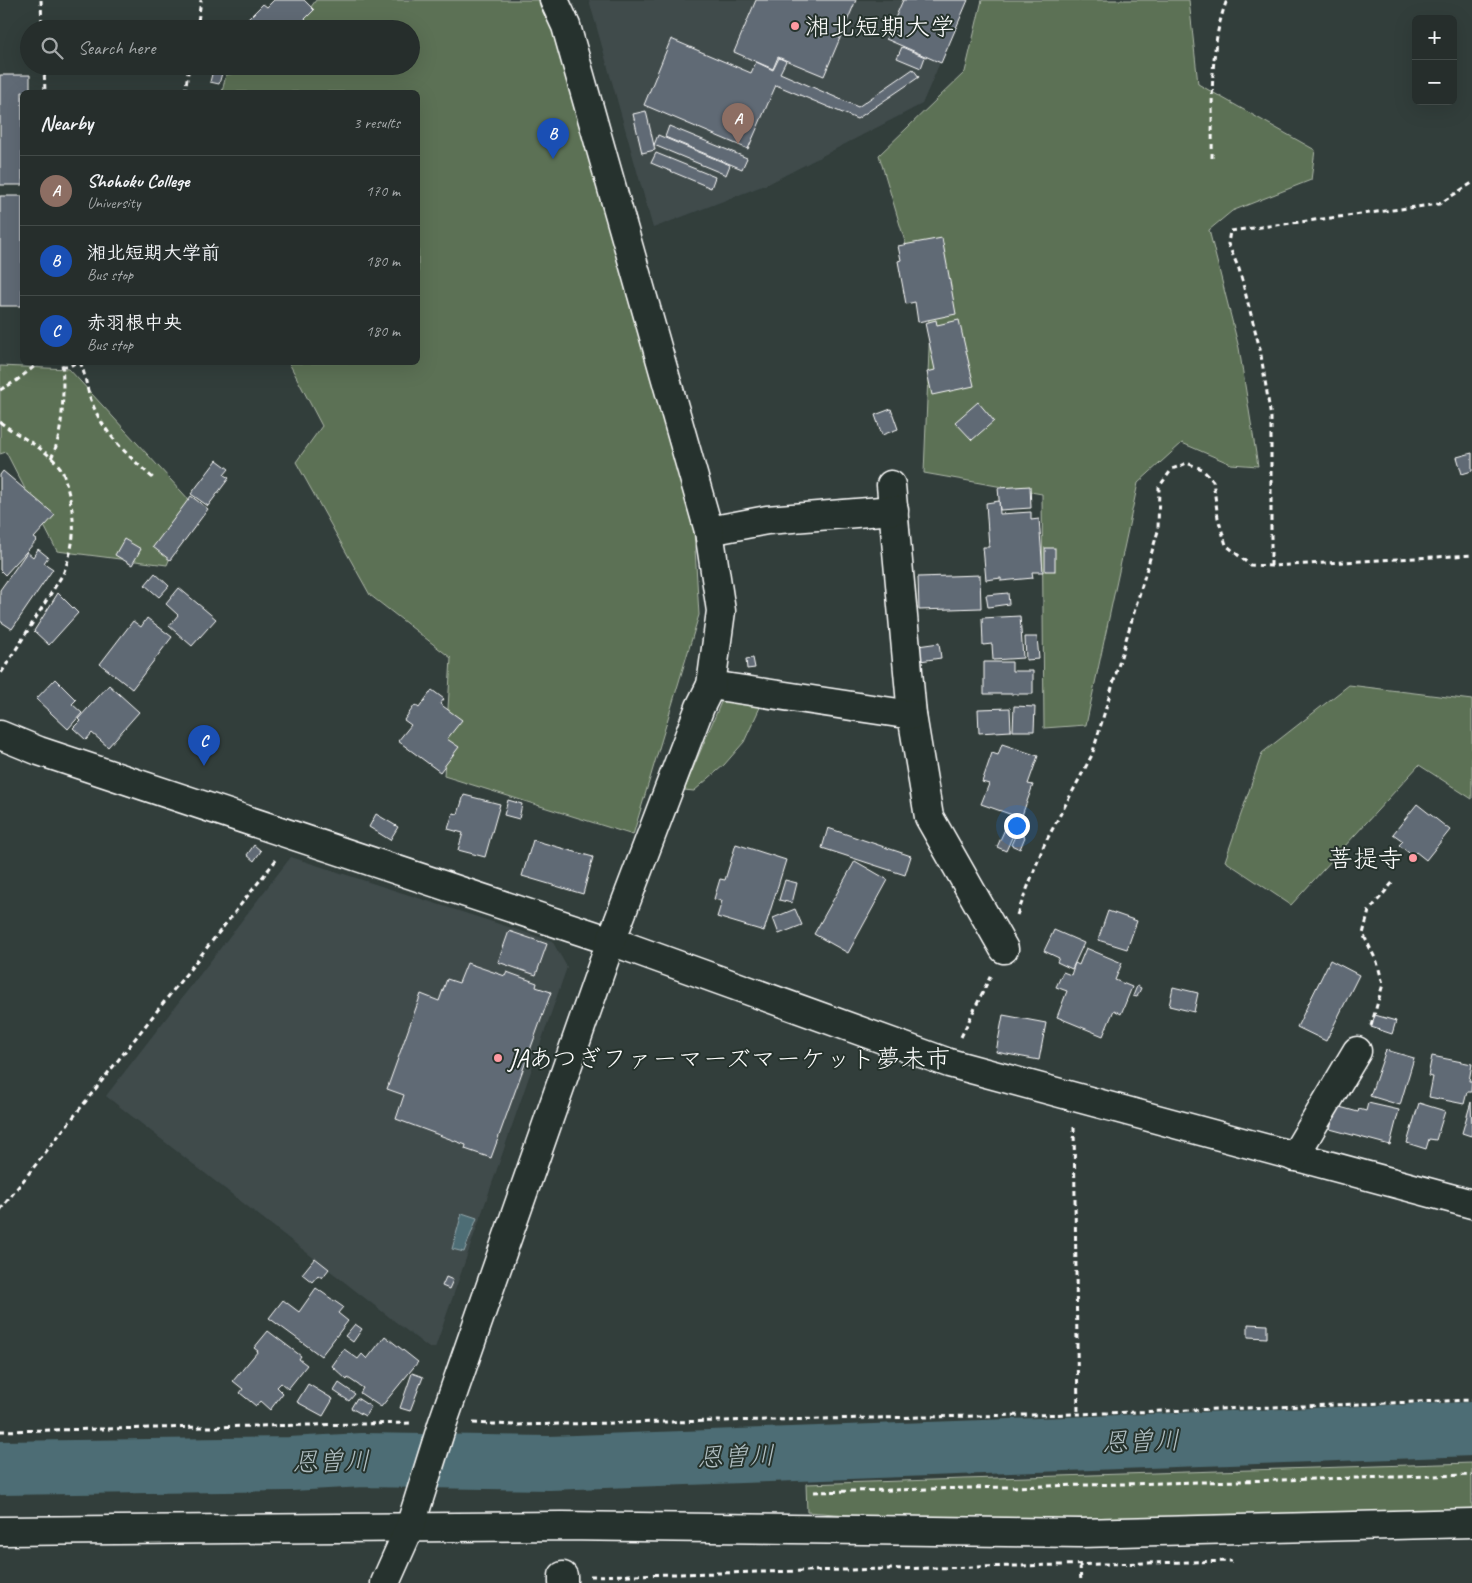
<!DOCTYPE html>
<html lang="en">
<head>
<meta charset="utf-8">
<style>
	body { margin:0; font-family:Caveat,"Klee One",sans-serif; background:#2e3634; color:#f1f3f6 }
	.controls { position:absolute; right:15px; top:15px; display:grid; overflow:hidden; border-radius:8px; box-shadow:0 5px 20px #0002 }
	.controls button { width:45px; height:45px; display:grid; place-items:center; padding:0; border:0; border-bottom:1px solid #424a48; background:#262e2c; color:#f1f3f6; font:25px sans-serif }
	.you { position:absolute; left:1016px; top:825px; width:18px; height:18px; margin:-12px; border:4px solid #fff; border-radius:50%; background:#1a73e8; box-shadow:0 0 0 8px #1a73e833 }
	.badge { display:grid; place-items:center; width:32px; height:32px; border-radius:50%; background:#ff9aa2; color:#fff; font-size:16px; font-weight:700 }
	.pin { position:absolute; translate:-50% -41px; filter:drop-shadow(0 1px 2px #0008) }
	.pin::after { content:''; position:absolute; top:26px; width:18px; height:15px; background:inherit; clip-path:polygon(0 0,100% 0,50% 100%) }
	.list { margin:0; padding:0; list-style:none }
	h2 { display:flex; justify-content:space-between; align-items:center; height:65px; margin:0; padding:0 20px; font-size:21px }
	h2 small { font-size:16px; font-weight:400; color:#a4a8a9 }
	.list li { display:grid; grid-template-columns:32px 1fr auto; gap:15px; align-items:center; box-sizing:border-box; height:70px; padding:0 20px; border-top:1px solid #424a48 }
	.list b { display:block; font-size:19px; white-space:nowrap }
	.list p { margin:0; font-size:16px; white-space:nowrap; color:#a4a8a9 }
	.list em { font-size:16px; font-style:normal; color:#a4a8a9 }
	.icon { flex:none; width:28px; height:28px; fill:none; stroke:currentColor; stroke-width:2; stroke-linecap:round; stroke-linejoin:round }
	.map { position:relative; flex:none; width:1472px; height:1583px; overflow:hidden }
	.search { position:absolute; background:#262e2c; box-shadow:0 5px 20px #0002; left:20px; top:20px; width:400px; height:55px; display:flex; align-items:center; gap:12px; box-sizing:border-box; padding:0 18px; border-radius:28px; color:#a4a8a9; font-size:19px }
	.panel { position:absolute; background:#262e2c; box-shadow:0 5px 20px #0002; left:20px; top:90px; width:400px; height:275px; border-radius:8px }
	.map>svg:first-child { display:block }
	.built { fill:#404b4c }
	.green { fill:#5c7154; stroke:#aeb8aa }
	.water { fill:#4d6d74; stroke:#94a7ac }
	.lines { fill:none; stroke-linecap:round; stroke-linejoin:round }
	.river { stroke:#4d6d74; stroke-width:54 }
	.building { fill:#616a74; stroke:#fff }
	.minor-casing { stroke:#fff; stroke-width:31 }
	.path { stroke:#fff; stroke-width:3; stroke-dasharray:5 4; stroke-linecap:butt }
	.minor { stroke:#26332d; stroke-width:28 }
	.poi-dot { fill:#ff9aa2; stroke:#26332d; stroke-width:2 }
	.labels { text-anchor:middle; stroke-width:4; stroke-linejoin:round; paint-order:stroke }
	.poi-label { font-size:25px; fill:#fff; stroke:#26332d; text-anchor:start }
	.water-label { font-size:26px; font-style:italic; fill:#afbdc0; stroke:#26332d }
</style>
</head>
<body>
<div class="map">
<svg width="1472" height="1583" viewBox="0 0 1472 1583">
	<rect width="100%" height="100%" fill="#323e3b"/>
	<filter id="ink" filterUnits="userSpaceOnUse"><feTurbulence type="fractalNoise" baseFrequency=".02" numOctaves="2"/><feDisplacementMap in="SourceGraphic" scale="10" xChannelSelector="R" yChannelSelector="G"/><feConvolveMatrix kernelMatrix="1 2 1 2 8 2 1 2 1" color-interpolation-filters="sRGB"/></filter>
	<g filter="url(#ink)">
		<g class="built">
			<polygon points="589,0 967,0 922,104 770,183 653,228"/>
			<polygon points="291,857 552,941 567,967 435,1348 429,1348 106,1096"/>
		</g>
		<g class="green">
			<polygon points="316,0 542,0 560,36 689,448 699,615 633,835 444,776 451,658 370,595 296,462 322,426 289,363 418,362 418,92 222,92 226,75 266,66 411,66 411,29 295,29"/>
			<polygon points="982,0 1189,0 1198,84 1315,150 1311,180 1232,211 1209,230 1239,348 1258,466 1231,464 1182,443 1138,483 1086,725 1044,728 1042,494 924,473 930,325 879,155 965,72"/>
			<polygon points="0,366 69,369 192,503 167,565 57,551 6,452 0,454"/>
			<polygon points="1349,685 1472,700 1472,799 1419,765 1291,905 1225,861 1262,753"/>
			<polygon points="724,695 762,703 744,742 724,765 694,791 684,790"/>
			<polygon points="1472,1463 1472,1512 949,1522 807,1512 806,1484"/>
		</g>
		<polygon class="water" points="462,1213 477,1218 464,1252 452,1249"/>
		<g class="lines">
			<polyline class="river" points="0,1468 290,1464 363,1460 549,1463 1472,1429"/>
		</g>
		<g class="building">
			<polygon points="274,0 304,0 314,10 295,29 257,29 248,19 263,4 267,7"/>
			<polygon points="756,0 856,0 824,76 778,57 773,69 734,52"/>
			<polygon points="903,0 968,0 941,63 886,39"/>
			<polygon points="671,39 751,73 756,62 773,70 779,58 786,61 780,73 858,107 913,69 919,77 857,119 776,85 748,149 644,105"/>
			<polygon points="902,47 925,57 921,68 897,58"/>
			<polygon points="214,66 224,66 219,84 210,82"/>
			<polygon points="0,75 30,75 30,92 22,92 22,185 0,185"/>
			<polygon points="646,111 655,150 642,153 633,114"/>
			<polygon points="669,126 747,158 742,169 665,137"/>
			<polygon points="658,135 730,165 726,175 654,145"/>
			<polygon points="656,153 715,177 711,188 651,163"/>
			<rect x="0" y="196" width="22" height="110"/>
			<polygon points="942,238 956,314 918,322 915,302 906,304 898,261 901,260 898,246"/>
			<polygon points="936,320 937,325 959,320 974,386 932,395 927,372 935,370 925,323"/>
			<polygon points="978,402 994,421 972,440 955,422"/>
			<polygon points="891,409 898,429 882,435 875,415"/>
			<polygon points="1472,453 1472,471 1462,474 1457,457"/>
			<polygon points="217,460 229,469 224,475 229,478 208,506 191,494"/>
			<polygon points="3,471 55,515 34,538 37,540 5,575 0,570 0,475"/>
			<polygon points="1030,486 1031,508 1000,510 998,488"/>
			<polygon points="191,496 208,509 170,560 153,547"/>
			<polygon points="999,501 1000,514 1031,512 1031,520 1039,519 1043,572 1032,572 1033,578 1001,581 1001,578 986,580 983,547 989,547 986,503"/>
			<polygon points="124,539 141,549 132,565 115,555"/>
			<rect x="1045" y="548" width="10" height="23"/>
			<polygon points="38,549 48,557 44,563 53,569 12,629 0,621 0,590 27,552 33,557"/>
			<polygon points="155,573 169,586 159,597 145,585"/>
			<polygon points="980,575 981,608 919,610 918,577"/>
			<polygon points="179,588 216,619 192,646 169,626 178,615 166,604"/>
			<polygon points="58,593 78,613 49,645 34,631"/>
			<polygon points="1008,593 1009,604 988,607 986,595"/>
			<polygon points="1020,616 1023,658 993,660 992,644 983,645 982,618"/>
			<polygon points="147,618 172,637 132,689 100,664 133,621 141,627"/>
			<polygon points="1025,637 1037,637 1039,659 1026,660"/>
			<polygon points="939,643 941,658 920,661 918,646"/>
			<polygon points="753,658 755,668 747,669 746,659"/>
			<polygon points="984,662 1012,662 1012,671 1033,671 1033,694 984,694"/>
			<polygon points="55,679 76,700 72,704 82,713 68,729 36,699"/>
			<polygon points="109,685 139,712 108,747 92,733 86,740 73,728 80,721 78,719"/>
			<polygon points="432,690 444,699 440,704 462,720 447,739 459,747 440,772 398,741 411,725 404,720 415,705 419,708"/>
			<polygon points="1014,706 1035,707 1034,731 1013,731"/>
			<polygon points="1010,708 1011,731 979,733 978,709"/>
			<polygon points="1002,744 1038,756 1028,784 1033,785 1021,818 981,804 989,784 982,782 992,753 998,755"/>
			<polygon points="464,795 500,804 485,857 458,850 463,833 448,829 453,813 458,814"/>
			<polygon points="508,800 522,804 519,819 504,815"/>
			<polygon points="1417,804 1450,830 1426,860 1416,852 1413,856 1399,845 1403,841 1393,834"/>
			<polygon points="376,814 398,827 390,840 369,827"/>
			<polygon points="828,828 911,856 905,875 822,848"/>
			<polygon points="1005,829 1014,833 1006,851 997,847"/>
			<polygon points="1016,834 1025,837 1020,849 1011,845"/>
			<polygon points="533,840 593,857 583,894 522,876"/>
			<polygon points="736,844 786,860 764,931 717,917 722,901 714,899 720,879 725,880"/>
			<polygon points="254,845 261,851 254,861 247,855"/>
			<polygon points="855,861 888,880 848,953 814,934"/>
			<polygon points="785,880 797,883 792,903 779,900"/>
			<polygon points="795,909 802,925 779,934 773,918"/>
			<polygon points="1108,911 1137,921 1127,949 1098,940"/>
			<polygon points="1054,930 1084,943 1072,969 1057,962 1059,958 1044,951"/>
			<polygon points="509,931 547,944 536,975 498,962"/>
			<polygon points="1086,948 1122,963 1115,980 1132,987 1121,1014 1114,1010 1103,1036 1057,1017 1067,991 1056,987 1063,972 1071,975 1075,963 1079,965"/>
			<polygon points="1330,960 1359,975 1326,1041 1297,1027"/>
			<polygon points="467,963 505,976 507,972 537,983 536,987 551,992 491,1158 465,1149 466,1145 396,1119 404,1095 387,1089 421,994 439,1001 447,979 459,983"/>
			<polygon points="1137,986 1141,988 1137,997 1133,996"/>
			<polygon points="1173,987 1198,993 1194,1012 1169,1006"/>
			<polygon points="1003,1015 1046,1023 1039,1060 996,1052"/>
			<polygon points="1375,1015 1396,1021 1392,1034 1371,1027"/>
			<polygon points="1386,1050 1414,1058 1400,1105 1370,1096"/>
			<polygon points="1432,1056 1472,1064 1469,1081 1472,1081 1471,1092 1467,1092 1464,1104 1429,1097 1433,1077 1428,1076"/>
			<polygon points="1471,1102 1472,1133 1471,1136 1462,1133"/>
			<polygon points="1368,1103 1399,1110 1390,1145 1330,1129 1336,1106 1358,1112 1359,1109 1366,1111"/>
			<polygon points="1419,1103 1445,1111 1436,1140 1429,1139 1426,1149 1407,1143"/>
			<polygon points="315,1258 329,1269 322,1278 318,1275 312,1282 302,1274"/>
			<polygon points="446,1277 453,1280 449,1289 442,1286"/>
			<polygon points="316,1288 343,1307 338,1313 348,1321 321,1356 269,1318 283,1300 299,1312"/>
			<polygon points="355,1324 362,1329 353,1342 345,1336"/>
			<polygon points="1248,1324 1267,1325 1267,1338 1248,1337"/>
			<polygon points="268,1331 301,1356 299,1359 307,1365 288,1389 281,1383 277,1387 283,1393 270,1410 260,1401 256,1406 240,1393 243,1389 233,1381 258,1351 254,1348"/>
			<polygon points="385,1336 418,1362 381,1407 360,1393 363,1388 348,1378 347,1380 332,1366 344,1349 358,1359 362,1354 367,1359"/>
			<polygon points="412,1373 423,1377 410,1411 400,1408"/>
			<polygon points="339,1383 355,1394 349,1401 334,1391"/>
			<polygon points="308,1384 333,1399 323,1416 297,1402"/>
			<polygon points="357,1398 371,1407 365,1416 351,1408"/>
		</g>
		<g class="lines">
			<g class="minor-casing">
				<g id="minor">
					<polyline points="891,485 912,715 929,817 1004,949"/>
					<polyline points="709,531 767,520 894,510"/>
					<polyline points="711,685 912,715"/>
					<polyline points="0,735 39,751 611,941 949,1063 1472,1204"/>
					<polyline points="1294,1157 1357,1051"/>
					<polyline points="0,1531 562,1526 1080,1533 1472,1523"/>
					<polyline points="563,1576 563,1583"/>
					<polyline points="385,1583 410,1527 443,1422 611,941 700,707 711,685 721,611 709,531 566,26 554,0"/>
				</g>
			</g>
			<g class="path">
				<polyline points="41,0 42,29"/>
				<polyline points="197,29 201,0"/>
				<polyline points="44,66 45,92"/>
				<polyline points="185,92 189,66"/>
				<path d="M1212 158C1213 108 1208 47 1227 0"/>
				<path d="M80 362C86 375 86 388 91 400 103 434 128 455 154 479"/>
				<polyline points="62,366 70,366 77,362"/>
				<polyline points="0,390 16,381 40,362"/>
				<path d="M0 422C19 437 44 447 59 466 64 472 65 480 67 487 76 520 76 542 63 574L0 675"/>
				<path d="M51 458C64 435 64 388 62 362"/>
				<polyline points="1271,566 1271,418 1260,349 1239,269 1228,244 1230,231 1439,204 1472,183"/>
				<polyline points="1017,915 1044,845 1092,755 1158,531 1159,487 1172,469 1187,463 1202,469 1213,481 1218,518 1226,545 1250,565 1271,566 1472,555"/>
				<polyline points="1371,1026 1383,984 1377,962 1363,934 1369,911 1393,882"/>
				<polyline points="961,1037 992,973"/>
				<polyline points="1074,1127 1078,1414"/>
				<polyline points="0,1210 276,860"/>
				<polyline points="473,1423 514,1425 1078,1414 1472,1400"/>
				<polyline points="0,1431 412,1423"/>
				<polyline points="814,1492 1472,1475"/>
				<polyline points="1080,1565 1081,1583"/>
				<polyline points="590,1576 1232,1561"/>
			</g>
			<use href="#minor" class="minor"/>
		</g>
	</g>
	<g class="poi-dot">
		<circle cx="795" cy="26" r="5"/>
		<circle cx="1413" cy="858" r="5"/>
		<circle cx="498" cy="1058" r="5"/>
	</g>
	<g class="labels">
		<g class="poi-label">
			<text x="805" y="35">湘北短期大学</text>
			<text x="1403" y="867" text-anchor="end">菩提寺</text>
			<text x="508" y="1067">JAあつぎファーマーズマーケット夢未市</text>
		</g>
		<g class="water-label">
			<text transform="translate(1141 1441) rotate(-2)" y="9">恩曽川</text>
			<text transform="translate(736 1456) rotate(-2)" y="9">恩曽川</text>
			<text transform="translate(331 1461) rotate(-1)" y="9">恩曽川</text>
		</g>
	</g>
</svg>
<div class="controls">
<button>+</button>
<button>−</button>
</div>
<div class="you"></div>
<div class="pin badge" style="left:738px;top:144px;background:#8d6e63">A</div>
<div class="pin badge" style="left:553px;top:159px;background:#1a4fb4">B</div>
<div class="pin badge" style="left:204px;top:766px;background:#1a4fb4">C</div>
<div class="search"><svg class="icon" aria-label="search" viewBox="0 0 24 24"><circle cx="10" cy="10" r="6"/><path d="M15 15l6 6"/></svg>Search here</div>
<section class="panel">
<h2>Nearby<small>3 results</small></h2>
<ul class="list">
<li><span class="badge" style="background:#8d6e63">A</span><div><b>Shohoku College</b><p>University</p></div><em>170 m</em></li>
<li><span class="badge" style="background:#1a4fb4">B</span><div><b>湘北短期大学前</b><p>Bus stop</p></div><em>180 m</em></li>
<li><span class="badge" style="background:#1a4fb4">C</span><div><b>赤羽根中央</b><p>Bus stop</p></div><em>180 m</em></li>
</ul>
</section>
</div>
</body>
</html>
